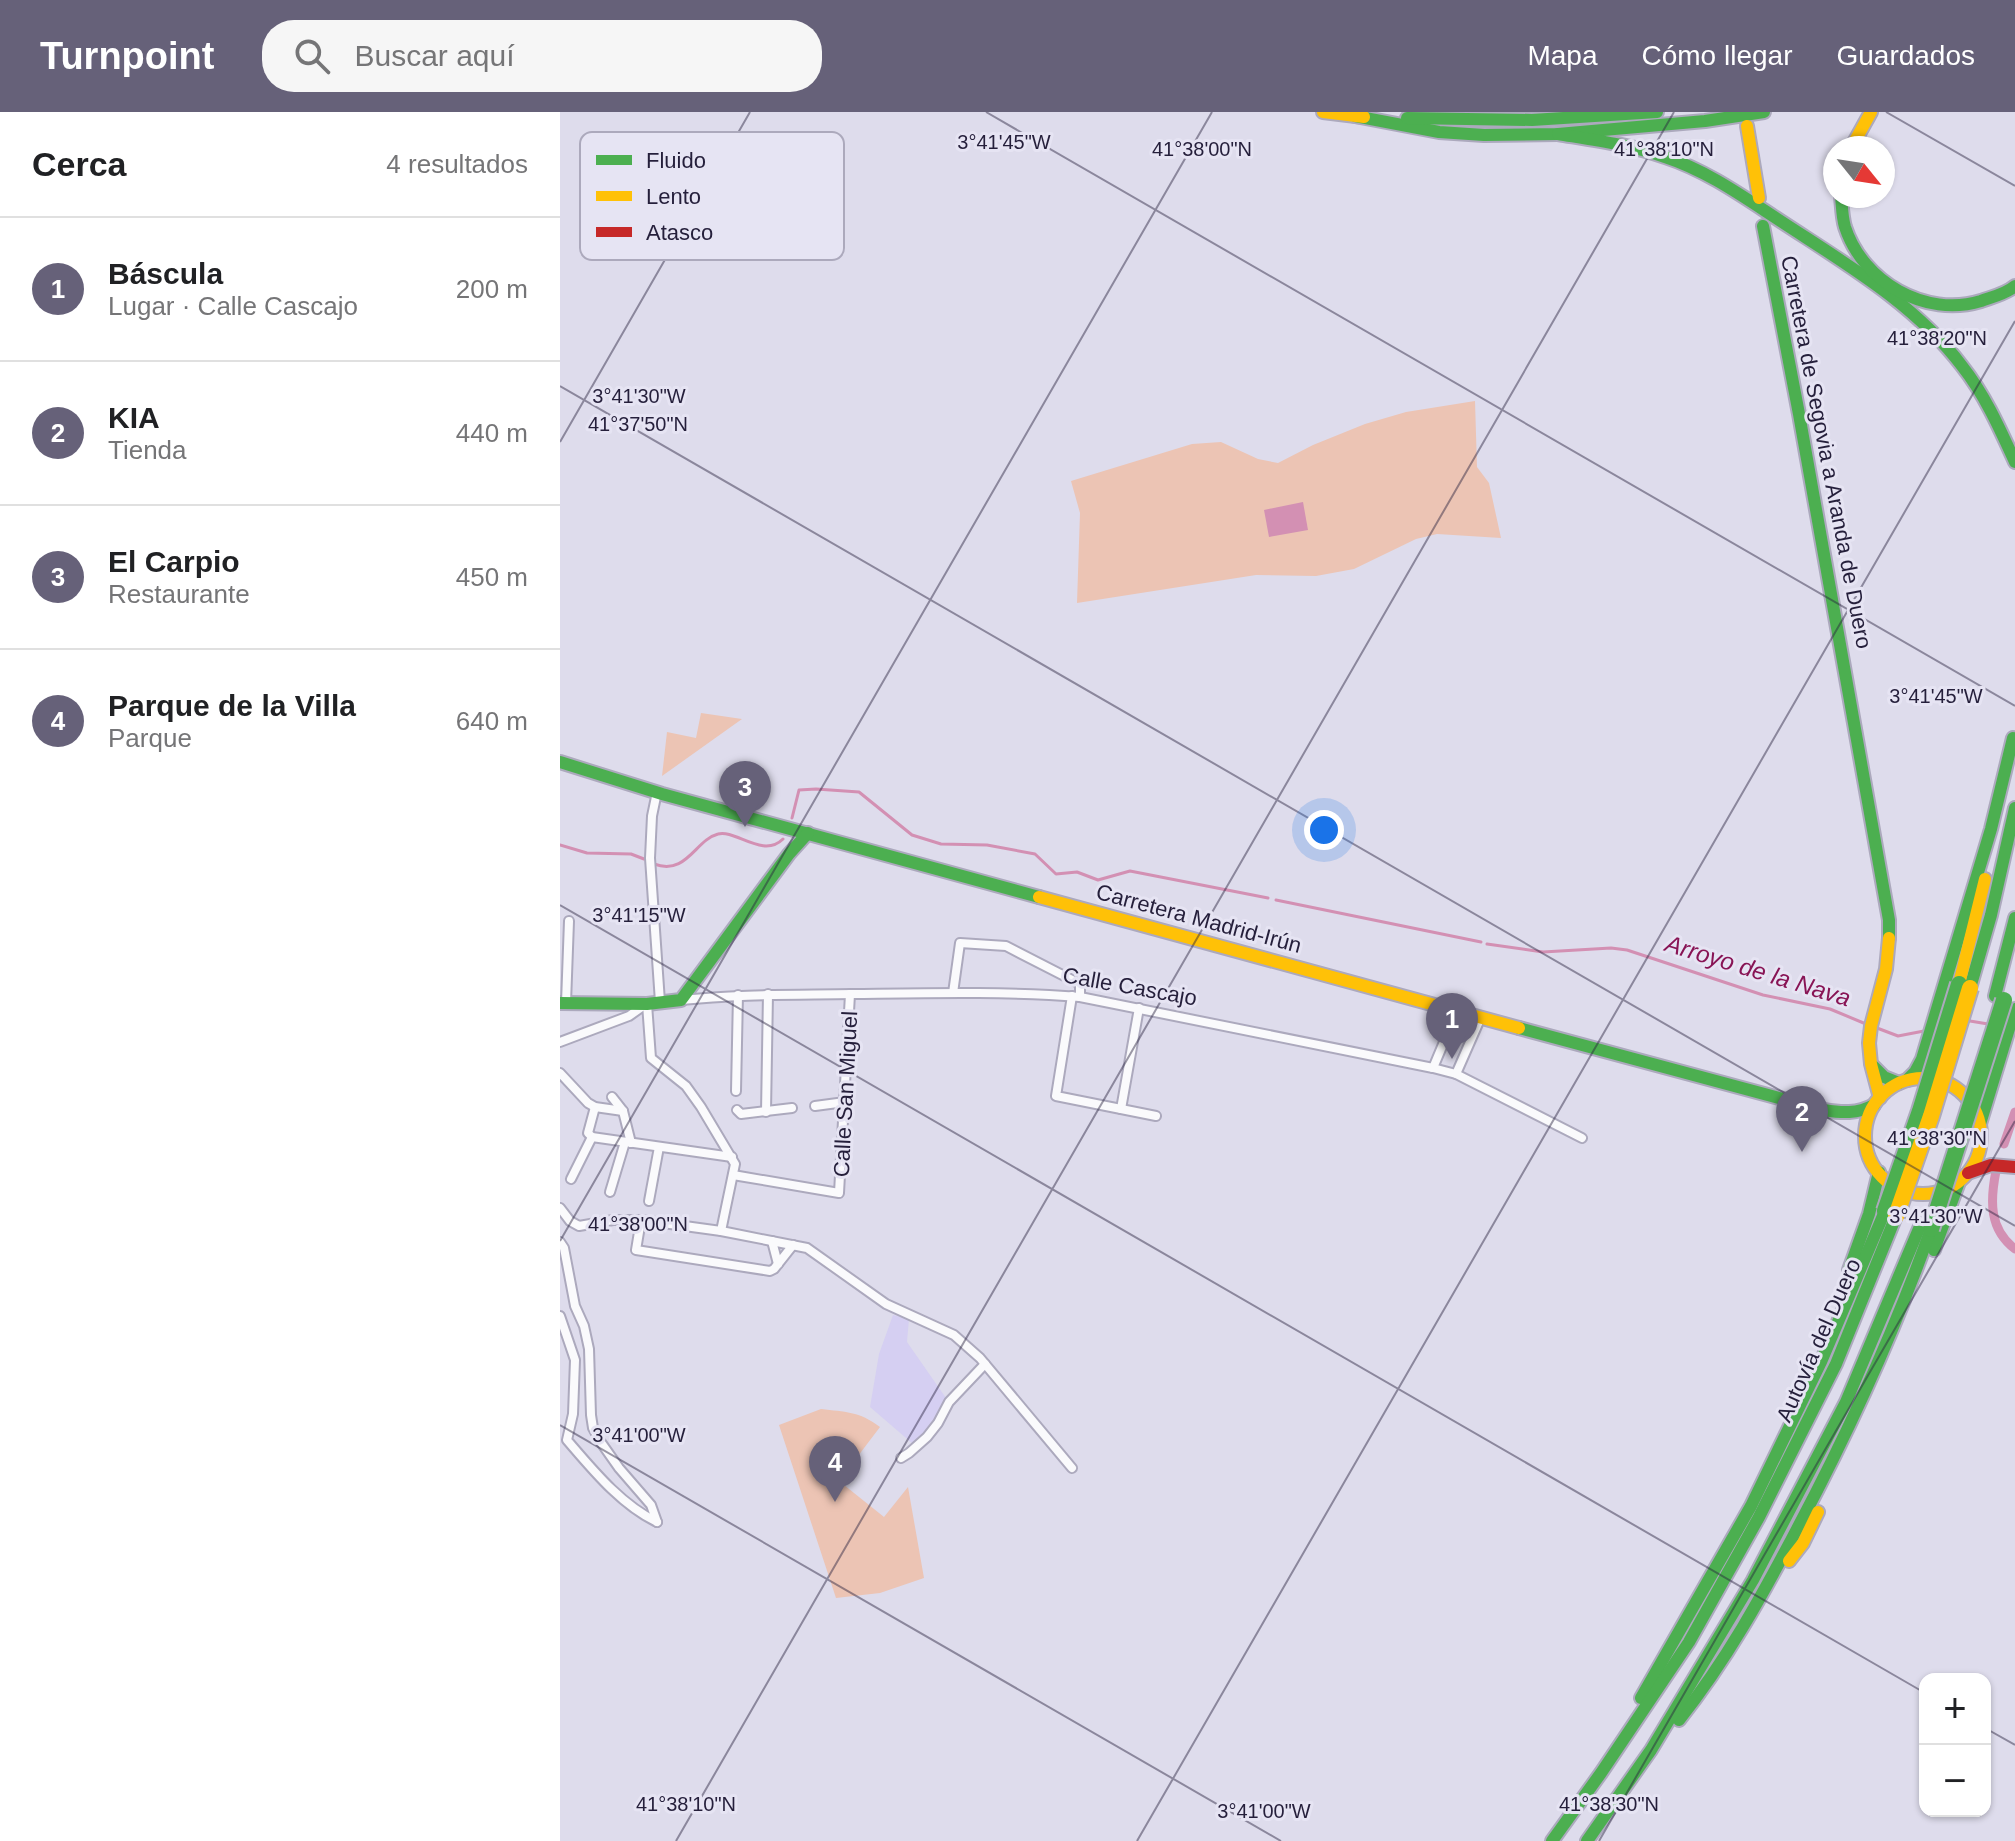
<!DOCTYPE html>
<html lang="es">
<head>
<meta charset="utf-8">
<style>
	body { margin:0; font-family:Arial,sans-serif; background:#f6f6f6; color:#202124 }
	.controls { position:absolute; right:24px; bottom:24px; display:grid; overflow:hidden; border-radius:16px; box-shadow:0 2px 6px #0004 }
	.controls button { width:72px; height:72px; display:grid; place-items:center; padding:0; border:0; border-bottom:2px solid #e0e0e0; background:#fff; color:#202124; font:40px sans-serif }
	.compass { position:absolute; left:1263px; top:24px; width:72px; height:72px; border-radius:50%; background:#fff; box-shadow:0 2px 6px #0004; rotate:120deg }
	.you { position:absolute; left:764px; top:718px; width:28px; height:28px; margin:-20px; border:6px solid #fff; border-radius:50%; background:#1a73e8; box-shadow:0 0 0 12px #1a73e833 }
	.badge { display:grid; place-items:center; width:52px; height:52px; border-radius:50%; background:#666179; color:#fff; font-size:26px; font-weight:700 }
	.pin { position:absolute; translate:-50% -66px; filter:drop-shadow(0 2px 4px #0008) }
	.pin::after { content:''; position:absolute; top:42px; width:28px; height:24px; background:inherit; clip-path:polygon(0 0,100% 0,50% 100%) }
	.list { margin:0; padding:0; list-style:none }
	h2 { display:flex; justify-content:space-between; align-items:center; height:104px; margin:0; padding:0 32px; font-size:34px }
	h2 small { font-size:26px; font-weight:400; color:#757577 }
	.list li { display:grid; grid-template-columns:52px 1fr auto; gap:24px; align-items:center; box-sizing:border-box; height:144px; padding:0 32px; border-top:2px solid #e0e0e0 }
	.list b { display:block; font-size:30px; white-space:nowrap }
	.list p { margin:0; font-size:26px; white-space:nowrap; color:#757577 }
	.list em { font-size:26px; font-style:normal; color:#757577 }
	.icon { flex:none; width:44px; height:44px; fill:none; stroke:currentColor; stroke-width:2; stroke-linecap:round; stroke-linejoin:round }
	.map { position:relative; flex:none; width:1455px; height:1729px; overflow:hidden }
	header { display:flex; align-items:center; gap:48px; box-sizing:border-box; height:112px; padding:0 40px; background:#666179; color:#fff }
	header strong { font-size:38px }
	nav { display:flex; gap:44px; margin-inline-start:auto; font-size:28px }
	.search { width:560px; height:72px; background:#f6f6f6; display:flex; align-items:center; gap:20px; box-sizing:border-box; padding:0 28px; border-radius:32px; color:#757577; font-size:30px }
	main { display:flex }
	aside { flex:1; background:#fff }
	.map>svg:first-child { display:block }
	.built { fill:#d5cff2 }
	.green { fill:#ecc4b4 }
	.water { fill:#d390b3 }
	.lines { fill:none; stroke-linecap:round; stroke-linejoin:round }
	.stream { stroke:#d390b3; stroke-width:3 }
	.canal { stroke:#d390b3; stroke-width:9 }
	.street-casing { stroke:#aca9bd; stroke-width:12 }
	.fast-casing { stroke:#aca9bd; stroke-width:16 }
	.slow-casing { stroke:#aca9bd; stroke-width:16 }
	.jam-casing { stroke:#aca9bd; stroke-width:16 }
	.street { stroke:#fafafc; stroke-width:8 }
	.fast { stroke:#4caf50; stroke-width:12 }
	.slow { stroke:#ffc107; stroke-width:12 }
	.jam { stroke:#c62828; stroke-width:12 }
	.fast-bridge-casing { stroke:#aca9bd; stroke-width:20; stroke-linecap:butt }
	.slow-bridge-casing { stroke:#aca9bd; stroke-width:20; stroke-linecap:butt }
	.fast-bridge { stroke:#4caf50; stroke-width:16 }
	.slow-bridge { stroke:#ffc107; stroke-width:16 }
	.ticks { fill:none; stroke:#251f3b; stroke-width:2; stroke-opacity:0.45 }
	.labels { text-anchor:middle; stroke-width:6; stroke-linejoin:round; paint-order:stroke }
	.street-label { font-size:22px; fill:#251f3b; stroke:#e6e4f3 }
	.water-label { font-size:24px; font-style:italic; fill:#881455; stroke:#e6e4f3 }
	.key { fill:#e6e4f3; stroke:#aca9bc; stroke-width:2 }
	.key-label { font-size:22px; fill:#251f3b }
	.ticks-label { font-size:20px; text-anchor:middle; fill:#251f3b; stroke:#e6e4f3; stroke-width:6; stroke-linejoin:round; paint-order:stroke }
</style>
</head>
<body>
<header>
<strong>Turnpoint</strong>
<div class="search"><svg class="icon" aria-label="search" viewBox="0 0 24 24"><circle cx="10" cy="10" r="6"/><path d="M15 15l6 6"/></svg>Buscar aquí</div>
<nav><a>Mapa</a><a>Cómo llegar</a><a>Guardados</a></nav>
</header>
<main>
<aside>
<h2>Cerca<small>4 resultados</small></h2>
<ul class="list">
<li><span class="badge">1</span><div><b>Báscula</b><p>Lugar · Calle Cascajo</p></div><em>200 m</em></li>
<li><span class="badge">2</span><div><b>KIA</b><p>Tienda</p></div><em>440 m</em></li>
<li><span class="badge">3</span><div><b>El Carpio</b><p>Restaurante</p></div><em>450 m</em></li>
<li><span class="badge">4</span><div><b>Parque de la Villa</b><p>Parque</p></div><em>640 m</em></li>
</ul>
</aside>
<div class="map">
<svg width="1455" height="1729" viewBox="0 0 1455 1729">
	<rect width="100%" height="100%" fill="#dedcec"/>
	<polygon class="built" points="333,1203 349,1207 347,1230 386,1286 376,1308 353,1332 310,1295 319,1242"/>
	<g class="green">
		<polygon points="915,289 917,355 929,371 941,426 877,422 856,427 794,457 756,464 696,463 517,491 520,401 511,369 632,332 661,330 698,347 718,351 753,333 805,312 846,300"/>
		<polygon points="141,601 182,607 102,664 107,620 136,626"/>
		<path d="M261 1297C285 1300 299 1299 320 1315L279 1369 324 1405 348 1375 364 1466 320 1481 276 1486 219 1313Z"/>
	</g>
	<polygon class="water" points="743,390 748,418 709,425 704,398"/>
	<g class="lines">
		<g class="stream">
			<polyline points="232,706 239,678 256,677 299,680 352,723 381,732 427,733 475,742 496,762 517,760 538,768 570,759 708,786"/>
			<polyline points="0,733 27,741 71,742 84,747"/>
			<path d="M94 752C127 764 135 728 158 722 175 717 203 747 223 727"/>
			<polyline points="716,788 921,830"/>
			<polyline points="927,832 983,840 1051,836 1067,838 1203,883 1270,897 1306,912"/>
			<polyline points="1404,908 1428,912"/>
			<polyline points="1317,916 1338,924 1364,919"/>
		</g>
		<g class="canal">
			<polyline points="1444,1032 1455,1000"/>
			<path d="M1436 1059C1430 1089 1429 1117 1455 1137"/>
		</g>
		<g class="street-casing">
			<g id="street">
				<polyline points="97,680 92,704 90,746 100,890"/>
				<polyline points="393,881 400,831 446,834 520,872 520,885"/>
				<polyline points="512,884 496,984 596,1004"/>
				<path d="M121 888C178 882 235 883 293 882 368 881 444 879 520 885L873 956 897 899"/>
				<polyline points="6,891 9,809"/>
				<polyline points="87,892 91,946 126,974 141,995 175,1052 161,1119"/>
				<polyline points="0,930 69,904 86,892"/>
				<polyline points="873,956 896,962 921,905"/>
				<polyline points="0,961 28,991 35,995 63,999"/>
				<polyline points="896,962 1022,1026"/>
				<polyline points="176,979 178,883"/>
				<polyline points="52,985 63,999 71,1031"/>
				<polyline points="255,994 285,990"/>
				<polyline points="561,997 579,896"/>
				<polyline points="177,998 181,1002 232,996"/>
				<polyline points="206,1000 208,882"/>
				<polyline points="32,1025 28,1021 35,995"/>
				<polyline points="173,1063 279,1081 290,882"/>
				<polyline points="11,1067 32,1025 172,1045"/>
				<polyline points="50,1080 65,1030"/>
				<polyline points="89,1089 99,1035"/>
				<polyline points="0,1096 10,1109 19,1114 53,1108 81,1108 161,1119 247,1136 326,1192 394,1223 420,1246 512,1356"/>
				<polyline points="81,1108 76,1138 210,1159 214,1157 233,1133"/>
				<polyline points="212,1129 218,1152"/>
				<polyline points="0,1130 4,1136 15,1194 24,1214 29,1237 31,1303 33,1316 40,1329 59,1356 91,1393 97,1410"/>
				<path d="M0 1204 15 1248 13 1302 7 1328C32 1357 61 1393 97 1410"/>
				<polyline points="341,1346 349,1341 367,1325 378,1311 389,1290 425,1252"/>
			</g>
		</g>
		<g class="fast-casing">
			<g id="fast">
				<polyline points="795,4 879,20 924,23 998,22 1145,9 1204,0"/>
				<polyline points="847,6 972,8 1097,0"/>
				<path d="M998 22C1034 28 1071 33 1105 45 1148 59 1185 86 1222 110 1286 152 1355 192 1402 254 1425 283 1440 317 1455 350"/>
				<path d="M1281 84C1282 94 1282 105 1285 115 1303 170 1365 206 1421 189 1432 185 1446 182 1455 174"/>
				<polyline points="1203,114 1239,302 1329,808 1329,826"/>
				<polyline points="0,650 102,682 479,785"/>
				<polyline points="1410,876 1431,803 1455,696"/>
				<polyline points="1435,884 1455,806"/>
				<polyline points="0,891 87,892 121,888 229,742 248,721"/>
				<path d="M959 916 1264 998C1282 1001 1297 1002 1314 993"/>
				<polyline points="1313,954 1324,965 1339,971"/>
				<polyline points="1347,968 1355,960 1362,947 1431,717 1453,626"/>
				<polyline points="1420,1012 1455,897"/>
				<polyline points="1374,1138 1399,1070"/>
				<polyline points="1289,1158 1309,1102 1319,1060"/>
				<polyline points="1081,1586 1191,1394 1261,1250 1325,1099"/>
				<path d="M1119 1608C1166 1549 1202 1484 1237 1417 1289 1319 1334 1221 1371 1117"/>
				<polyline points="992,1729 1041,1661 1129,1530 1199,1405 1276,1252 1336,1104"/>
				<polyline points="1027,1729 1091,1638 1193,1468 1286,1290 1361,1112"/>
			</g>
		</g>
		<g class="slow-casing">
			<g id="slow">
				<polyline points="763,0 804,5"/>
				<polyline points="1187,14 1199,86"/>
				<polyline points="1291,36 1311,0"/>
				<polyline points="479,785 959,916"/>
				<polyline points="1399,872 1425,767"/>
				<circle cx="1363" cy="1024" r="58"/>
				<polyline points="1320,986 1311,952 1309,931 1311,914 1326,857 1329,826"/>
				<polyline points="1229,1449 1243,1431 1258,1400"/>
			</g>
		</g>
		<g class="jam-casing">
			<polyline id="jam" points="1408,1061 1431,1053 1455,1055"/>
		</g>
		<use href="#street" class="street"/>
		<use href="#fast" class="fast"/>
		<use href="#slow" class="slow"/>
		<use href="#jam" class="jam"/>
		<g class="fast-bridge-casing">
			<g id="fast-bridge">
				<polyline points="1325,1099 1360,999 1399,872"/>
				<polyline points="1371,1117 1444,888"/>
			</g>
		</g>
		<g class="slow-bridge-casing">
			<polyline id="slow-bridge" points="1336,1104 1371,1004 1410,876"/>
		</g>
		<use href="#fast-bridge" class="fast-bridge"/>
		<use href="#slow-bridge" class="slow-bridge"/>
	</g>
	<path class="ticks" d="M426 0 1455 594M1326 0 1455 74M0 274 1455 1114M0 330 190 0M0 793 1365 1581M0 1129 652 0M0 1313 721 1729M1425 1616 1455 1633M116 1729 1114 0M577 1729 1455 209M1039 1729 1455 1009"/>
	<g class="labels">
		<g class="street-label">
			<text transform="translate(1267 340) rotate(79)" y="8">Carretera de Segovia a Aranda de Duero</text>
			<text transform="translate(639 806) rotate(15)" y="8">Carretera Madrid-Irún</text>
			<text transform="translate(570 874) rotate(10)" y="8">Calle Cascajo</text>
			<text transform="translate(285 982) rotate(-87)" y="8">Calle San Miguel</text>
			<text transform="translate(1258 1228) rotate(-66)" y="8">Autovía del Duero</text>
		</g>
		<g class="water-label">
			<text transform="translate(1198 859) rotate(17)" y="8">Arroyo de la Nava</text>
		</g>
	</g>
	<rect x="20" y="20" width="264" height="128" rx="12" class="key"/>
	<rect x="36" y="43" width="36" height="10" fill="#4caf50"/>
	<rect x="36" y="79" width="36" height="10" fill="#ffc107"/>
	<rect x="36" y="115" width="36" height="10" fill="#c62828"/>
	<g class="key-label">
		<text x="86" y="56">Fluido</text>
		<text x="86" y="92">Lento</text>
		<text x="86" y="128">Atasco</text>
	</g>
	<g class="ticks-label">
		<text x="444" y="37">3°41'45"W</text>
		<text x="642" y="44">41°38'00"N</text>
		<text x="1104" y="44">41°38'10"N</text>
		<text x="1377" y="233">41°38'20"N</text>
		<text x="79" y="291">3°41'30"W</text>
		<text x="78" y="319">41°37'50"N</text>
		<text x="1376" y="591">3°41'45"W</text>
		<text x="79" y="810">3°41'15"W</text>
		<text x="1377" y="1033">41°38'30"N</text>
		<text x="1376" y="1111">3°41'30"W</text>
		<text x="78" y="1119">41°38'00"N</text>
		<text x="79" y="1330">3°41'00"W</text>
		<text x="126" y="1699">41°38'10"N</text>
		<text x="1049" y="1699">41°38'30"N</text>
		<text x="704" y="1706">3°41'00"W</text>
	</g>
</svg>
<div class="controls">
<button>+</button>
<button>−</button>
</div>
<svg class="compass" viewBox="-18 -18 36 36"><path d="M0-13l5 13h-10z" fill="#e53935"/><path d="M0 13l5-13h-10z" fill="#757577"/></svg>
<div class="you"></div>
<div class="pin badge" style="left:892px;top:947px">1</div>
<div class="pin badge" style="left:1242px;top:1040px">2</div>
<div class="pin badge" style="left:185px;top:715px">3</div>
<div class="pin badge" style="left:275px;top:1390px">4</div>
</div>
</main>
</body>
</html>
